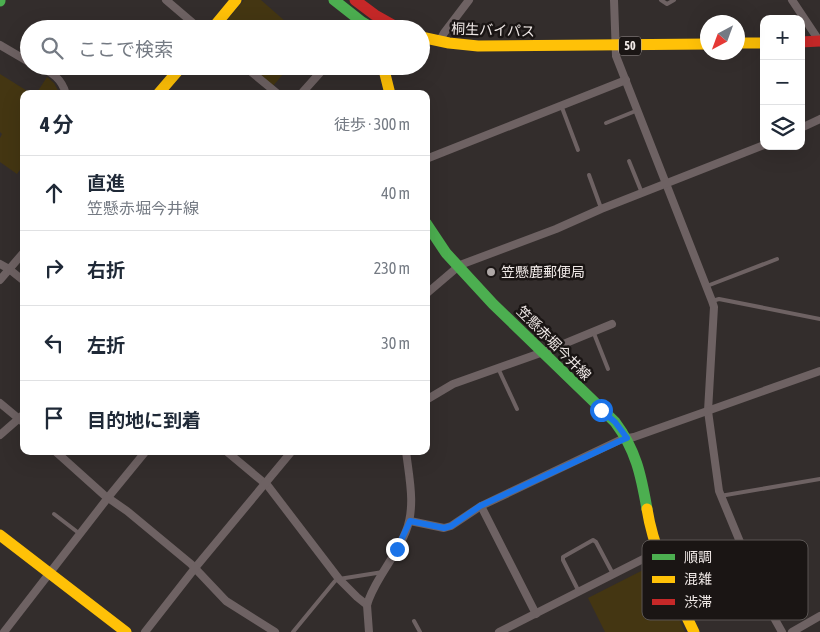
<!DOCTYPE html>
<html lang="ja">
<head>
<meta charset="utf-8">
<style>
	body { margin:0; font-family:"Asap Condensed","Noto Sans JP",sans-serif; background:#f2f2f3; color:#1f2937 }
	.controls { position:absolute; right:15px; top:15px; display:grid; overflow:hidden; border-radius:10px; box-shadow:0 5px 20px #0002 }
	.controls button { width:45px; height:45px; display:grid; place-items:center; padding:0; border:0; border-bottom:1px solid #e0e1e3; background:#fff; color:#1f2937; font:25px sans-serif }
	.compass { position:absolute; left:700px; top:15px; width:45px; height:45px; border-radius:50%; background:#fff; box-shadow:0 5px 20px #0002; rotate:221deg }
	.stop { position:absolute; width:15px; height:15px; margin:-11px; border:4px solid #1a73e8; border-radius:50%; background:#fff }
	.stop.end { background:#1a73e8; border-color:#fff; box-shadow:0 1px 5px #0008 }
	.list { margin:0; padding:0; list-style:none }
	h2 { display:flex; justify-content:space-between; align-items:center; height:65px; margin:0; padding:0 20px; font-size:21px }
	h2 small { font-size:16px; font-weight:400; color:#747a83 }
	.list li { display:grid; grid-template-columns:32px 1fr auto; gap:15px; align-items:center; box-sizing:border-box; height:75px; padding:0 20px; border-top:1px solid #e0e1e3 }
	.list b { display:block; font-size:19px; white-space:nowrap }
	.list p { margin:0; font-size:16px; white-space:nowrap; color:#747a83 }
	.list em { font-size:16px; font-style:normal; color:#747a83 }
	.icon { flex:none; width:28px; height:28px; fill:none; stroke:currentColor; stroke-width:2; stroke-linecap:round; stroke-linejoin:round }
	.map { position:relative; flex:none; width:820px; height:632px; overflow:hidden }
	.search { position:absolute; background:#fff; box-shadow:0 5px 20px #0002; left:20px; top:20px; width:410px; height:55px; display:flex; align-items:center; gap:12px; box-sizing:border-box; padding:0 18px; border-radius:28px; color:#747a83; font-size:19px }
	.panel { position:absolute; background:#fff; box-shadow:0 5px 20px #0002; left:20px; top:90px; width:410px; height:365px; border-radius:10px }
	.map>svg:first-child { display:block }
	.green { fill:#443612 }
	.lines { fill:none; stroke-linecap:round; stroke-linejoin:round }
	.lane { stroke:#6e6263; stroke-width:4 }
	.street { stroke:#6e6263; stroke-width:8 }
	.fast { stroke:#4caf50; stroke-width:11 }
	.slow { stroke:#ffc107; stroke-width:11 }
	.jam { stroke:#c62828; stroke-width:11 }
	.route { stroke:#1a73e8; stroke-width:6 }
	.poi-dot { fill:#aea7a6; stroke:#1a1514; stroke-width:2 }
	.labels { text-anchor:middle; stroke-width:5; stroke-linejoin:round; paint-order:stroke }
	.shield { fill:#1a1514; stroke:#b0a9a8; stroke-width:1 }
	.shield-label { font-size:12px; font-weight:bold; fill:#f0e9e7 }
	.street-label { font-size:14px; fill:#f0e9e7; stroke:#1a1514 }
	.poi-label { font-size:14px; fill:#f0e9e7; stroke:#1a1514; text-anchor:start }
	.key { fill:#1a1514; stroke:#5a5553; stroke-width:1 }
	.key-label { font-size:14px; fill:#f0e9e7 }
</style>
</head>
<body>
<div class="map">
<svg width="820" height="632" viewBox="0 0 820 632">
	<rect width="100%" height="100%" fill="#332d2c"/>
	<g class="green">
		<polygon points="244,0 261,0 294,29 220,29"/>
		<polygon points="250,66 290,66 273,86"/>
		<polygon points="0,74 32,94 24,94 24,164 17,174 0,162 0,138 2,134 0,132"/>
		<polygon points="47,77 54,83 60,94 36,94"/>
		<polygon points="649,567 657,571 685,632 605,632 588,598"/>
	</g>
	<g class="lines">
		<g class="lane">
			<polyline points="661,0 667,4 674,0"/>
			<polyline points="561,105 578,150"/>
			<polyline points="606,123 638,110"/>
			<polyline points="629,161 642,193"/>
			<polyline points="589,175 601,208"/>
			<polyline points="707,286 777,259"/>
			<polyline points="712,301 719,299 820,319"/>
			<polyline points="593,331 608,369"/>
			<polyline points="498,368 517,409"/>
			<polyline points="720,496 820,479"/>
			<polyline points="54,514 80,534"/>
			<polyline points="579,592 563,560 563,557 593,540 596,542 613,574"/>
			<polyline points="414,621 420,632"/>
			<polyline points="293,632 335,581 339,579 383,572"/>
		</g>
		<g class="street">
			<polyline points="166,0 200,29"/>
			<polyline points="614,0 616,56 712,301 714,307 708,411 719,491 764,600 782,632"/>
			<polyline points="792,0 820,42"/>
			<polyline points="439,42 444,33 469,0"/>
			<polyline points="0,45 29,62"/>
			<path d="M38 66C52 72 62 79 66 94"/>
			<polyline points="244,66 278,94"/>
			<polyline points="301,94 326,66"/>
			<polyline points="801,128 820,119"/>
			<polyline points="426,159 626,80"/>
			<polyline points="0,264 9,269 24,281"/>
			<polyline points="0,280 24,252"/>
			<polyline points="426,294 460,265 556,229 601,209 764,145"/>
			<polyline points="426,400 453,384 549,350 612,324"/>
			<polyline points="0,403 24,423"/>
			<polyline points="0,435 24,414"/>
			<polyline points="55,451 104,495 127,511 191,564 226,601 275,632"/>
			<polyline points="226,451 268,486 339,579 357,597 367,605"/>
			<polyline points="481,506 536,614"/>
			<polyline points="410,521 444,528 451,526 481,506 622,439 634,437 820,371"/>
			<polyline points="4,632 110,495 146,451"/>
			<polyline points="145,632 195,568 292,451"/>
			<path d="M369 632 367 605 369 599C378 575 397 555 406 531 416 506 409 477 406 451"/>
			<polyline points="499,632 657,552"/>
			<polyline points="792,632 820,616"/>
		</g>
		<g class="fast">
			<polyline points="0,0 0,1"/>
			<polyline points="334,0 362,22 374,29"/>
			<path d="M426 223 446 253 493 304 615 422C636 450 641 475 647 509"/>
		</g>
		<g class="slow">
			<polyline points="212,29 236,0"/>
			<polyline points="421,37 449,43 478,46 708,44"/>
			<polyline points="738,43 764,43"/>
			<polyline points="383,66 390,94"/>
			<polyline points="158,94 182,66"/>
			<path d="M647 509C654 553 675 592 694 632"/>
			<polyline points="0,535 126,632"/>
		</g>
		<g class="jam">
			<polyline points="355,0 375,15 400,29"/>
			<polyline points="801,42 820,41"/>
		</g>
	</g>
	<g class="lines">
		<polyline class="route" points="397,549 410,521 444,528 451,526 480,506 622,440 627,438 615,422 601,410"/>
	</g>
	<circle class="poi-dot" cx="491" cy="272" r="5"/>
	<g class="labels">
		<rect class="shield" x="619" y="36.5" width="22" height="19" rx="4"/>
		<g class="shield-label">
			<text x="630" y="50">50</text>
		</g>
		<g class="street-label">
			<text transform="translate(493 30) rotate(2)" y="5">桐生バイパス</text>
			<text transform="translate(554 343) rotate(45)" y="5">笠懸赤堀今井線</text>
		</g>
		<g class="poi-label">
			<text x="501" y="277">笠懸鹿郵便局</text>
		</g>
	</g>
	<rect x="642" y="540" width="166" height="80" rx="8" class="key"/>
	<rect x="652" y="554" width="23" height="6" fill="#4caf50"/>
	<rect x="652" y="576" width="23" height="7" fill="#ffc107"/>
	<rect x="652" y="599" width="23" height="6" fill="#c62828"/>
	<g class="key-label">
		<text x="684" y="562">順調</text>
		<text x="684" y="584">混雑</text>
		<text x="684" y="607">渋滞</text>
	</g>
</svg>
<div class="controls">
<button>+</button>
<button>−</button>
<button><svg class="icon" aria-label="layers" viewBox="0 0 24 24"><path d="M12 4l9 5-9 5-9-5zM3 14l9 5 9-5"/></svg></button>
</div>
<svg class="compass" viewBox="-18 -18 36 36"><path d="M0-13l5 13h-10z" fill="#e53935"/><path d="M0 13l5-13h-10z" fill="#747a83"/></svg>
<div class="stop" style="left:601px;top:410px"></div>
<div class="stop end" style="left:397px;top:549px"></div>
<div class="search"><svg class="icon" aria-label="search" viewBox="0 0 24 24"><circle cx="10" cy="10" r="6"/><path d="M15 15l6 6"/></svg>ここで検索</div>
<section class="panel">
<h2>4 分<small>徒歩 · 300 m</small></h2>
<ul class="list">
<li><svg class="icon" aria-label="ahead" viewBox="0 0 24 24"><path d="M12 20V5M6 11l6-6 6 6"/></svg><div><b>直進</b><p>笠懸赤堀今井線</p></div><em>40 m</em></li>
<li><svg class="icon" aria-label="right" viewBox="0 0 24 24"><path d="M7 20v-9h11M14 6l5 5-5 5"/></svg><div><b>右折</b></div><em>230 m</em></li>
<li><svg class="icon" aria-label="left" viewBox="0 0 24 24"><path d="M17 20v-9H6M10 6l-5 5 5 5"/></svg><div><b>左折</b></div><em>30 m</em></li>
<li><svg class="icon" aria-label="arrive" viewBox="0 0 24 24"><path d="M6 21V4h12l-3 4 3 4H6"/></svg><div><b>目的地に到着</b></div></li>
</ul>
</section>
</div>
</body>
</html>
